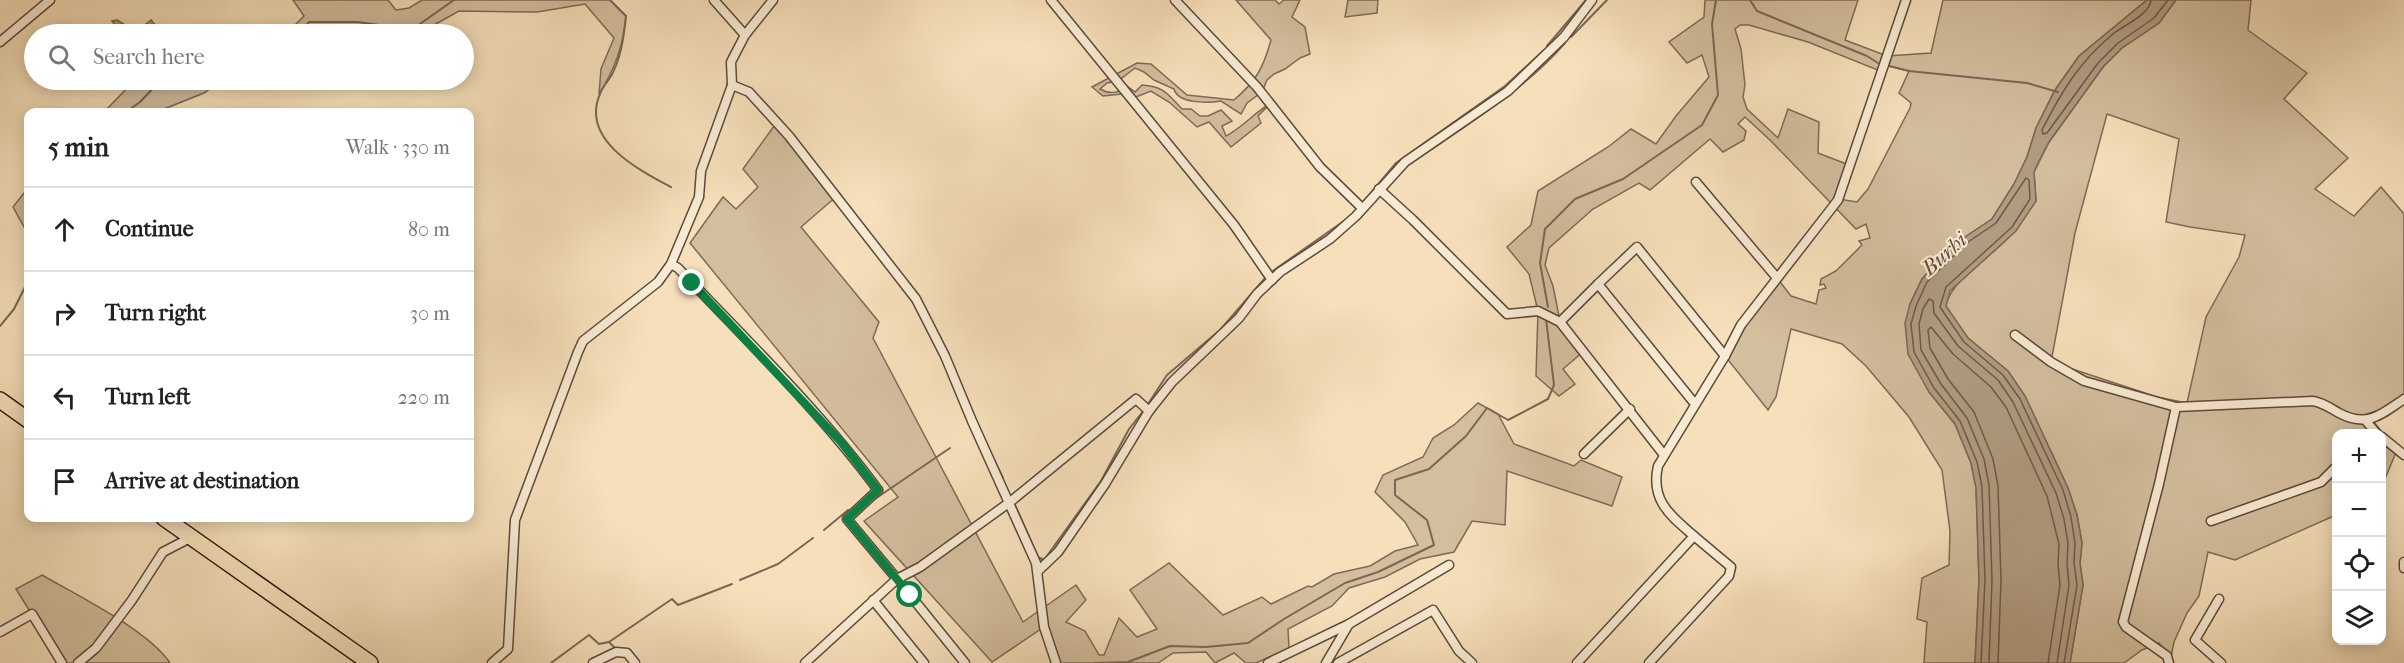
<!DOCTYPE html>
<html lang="en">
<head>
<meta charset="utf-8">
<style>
	body { margin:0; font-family:"IM FELL French Canon",serif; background:#f6f6f6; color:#222 }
	.controls { position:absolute; right:18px; bottom:18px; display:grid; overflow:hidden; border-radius:12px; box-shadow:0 3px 15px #0003 }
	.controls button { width:54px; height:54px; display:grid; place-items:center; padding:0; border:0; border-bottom:2px solid #e0e0e0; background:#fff; color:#222; font:30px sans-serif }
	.stop { position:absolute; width:18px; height:18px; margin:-14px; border:4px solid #0b8043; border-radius:50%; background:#fff }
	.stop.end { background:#0b8043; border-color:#fff; box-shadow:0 2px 6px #0008 }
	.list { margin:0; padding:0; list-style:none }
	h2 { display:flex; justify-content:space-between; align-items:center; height:78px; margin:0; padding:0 24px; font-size:26px }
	h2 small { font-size:20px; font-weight:400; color:#767676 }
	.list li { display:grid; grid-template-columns:39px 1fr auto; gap:18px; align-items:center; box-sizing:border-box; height:84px; padding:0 24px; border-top:2px solid #e0e0e0 }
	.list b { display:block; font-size:22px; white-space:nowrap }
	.list em { font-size:20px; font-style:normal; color:#767676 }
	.icon { flex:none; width:33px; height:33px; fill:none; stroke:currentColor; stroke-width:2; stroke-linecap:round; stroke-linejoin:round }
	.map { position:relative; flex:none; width:2404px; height:663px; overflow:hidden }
	.search { position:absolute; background:#fff; box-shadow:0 3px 15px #0003; left:24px; top:24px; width:450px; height:66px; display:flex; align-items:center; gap:15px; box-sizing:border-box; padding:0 21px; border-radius:33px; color:#767676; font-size:22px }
	.panel { position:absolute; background:#fff; box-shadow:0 3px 15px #0003; left:24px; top:108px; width:450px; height:414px; border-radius:12px }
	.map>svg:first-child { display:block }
	.green { fill:#d3be9e; stroke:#7e6a57; stroke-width:1.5; fill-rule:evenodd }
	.water { fill:#b09c81; stroke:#7a6754; stroke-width:1.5 }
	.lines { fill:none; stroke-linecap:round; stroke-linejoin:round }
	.shore { stroke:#6c5a48; stroke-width:1.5 }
	.stream { stroke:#7a6754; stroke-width:2 }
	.street-casing { stroke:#5c493b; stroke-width:11 }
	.highway-casing { stroke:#281710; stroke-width:18 }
	.street { stroke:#f9ebd3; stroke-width:8 }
	.highway { stroke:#f6e0bb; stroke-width:15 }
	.route { stroke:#0b8043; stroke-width:8 }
	.labels { text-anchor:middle; stroke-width:4.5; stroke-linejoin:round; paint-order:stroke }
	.water-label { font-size:21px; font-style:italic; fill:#5e4c3d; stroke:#f9ebd3 }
</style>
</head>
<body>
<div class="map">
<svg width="2404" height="663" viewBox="0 0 2404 663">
	<rect width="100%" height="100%" fill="#f6e0bb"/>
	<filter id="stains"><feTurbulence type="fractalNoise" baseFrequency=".00333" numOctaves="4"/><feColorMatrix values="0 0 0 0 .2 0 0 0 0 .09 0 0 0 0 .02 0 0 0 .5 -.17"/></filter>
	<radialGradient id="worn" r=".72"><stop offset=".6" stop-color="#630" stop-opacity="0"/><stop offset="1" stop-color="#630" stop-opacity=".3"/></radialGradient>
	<g class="green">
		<path d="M293 0H388L396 10 409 8 422 0H610L626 16C623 46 615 69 599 94L601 69 614 38 585 4 537 12 459 11 418 34H280L287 33 304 16Z"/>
		<path d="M1236 0H1275L1279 4 1284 0H1300L1292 17 1305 27 1310 54 1300 58 1285 69 1274 74 1267 80 1262 92 1247 103 1241 114 1221 101C1208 103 1178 104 1174 89L1154 80 1144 72 1135 68 1118 81 1107 83 1100 89C1110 95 1119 93 1127 86L1135 92 1142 85C1166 87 1167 94 1182 109H1191L1200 116H1208L1221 110 1232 121 1222 126 1226 136C1243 127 1254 113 1271 103L1258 116 1261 123 1231 147 1209 122 1197 127 1169 102 1151 91 1131 99 1122 94 1103 96 1092 87 1137 63 1151 64 1187 95 1234 100C1256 81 1263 69 1271 40Z"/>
		<polygon points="1348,0 1378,0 1377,13 1345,17"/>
		<path d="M1705 0H1858L1845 40 1887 56 1931 53 1943 0H2147L2079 56 2055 90 2036 128 2027 157 2014 184 1992 219 1965 237 1938 261 1922 279 1910 304 1929 392 1955 424 1971 463 1976 487 1979 580 1975 663H1924L1927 622 1917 619 1922 578 1949 565 1950 531 1942 470 1909 417 1866 366 1842 344 1791 329 1776 397 1768 410 1725 356 1777 278 1791 296 1816 304 1819 290 1826 288 1824 284 1820 285 1821 279 1836 271 1862 245 1859 241 1870 238 1866 224 1856 229 1771 141 1745 117 1738 124 1746 131 1744 140 1723 152 1710 139 1650 190 1639 183 1593 209 1549 248 1545 265 1553 286 1560 321 1583 352 1563 369 1575 384 1559 396 1536 376 1538 311 1529 274 1507 247 1531 225 1538 191 1608 147 1631 129 1656 144 1676 116 1709 77 1702 55 1687 63 1669 42 1704 17ZM1740 25H1749L1808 42 1880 71 1889 66 1909 71 1899 93 1911 103 1910 108 1868 189 1857 202 1838 199 1849 165 1818 153 1819 122 1788 109 1778 138 1747 109 1743 97 1745 85 1741 49 1735 29Z"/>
		<path d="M2176 0H2251L2248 30 2307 73 2284 99 2348 158 2315 189 2354 216 2381 187 2404 214V396L2392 406 2367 414 2397 450 2382 486V434H2336V515L2235 560 2208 552 2199 596 2187 613 2174 642 2171 657 2159 643 2142 650 2124 663H2070L2083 585 2080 563 2082 543 2077 515 2068 488 2025 396 2008 371 1968 338 1945 306C1955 277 1983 263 2004 242 2016 230 2026 214 2036 201L2034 172 2049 142 2103 67 2122 48 2159 23ZM2107 114 2179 139 2166 222 2190 227 2245 235 2239 257 2206 317 2187 403 2157 397 2051 362 2075 233Z"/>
		<polygon points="135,80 222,80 204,93 164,109 160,112 104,112"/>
		<polygon points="777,122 837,196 801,227 879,322 873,338 1023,622 1076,585 1086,600 1066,622 1085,631 1099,655 1104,655 1119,618 1137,637 1157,629 1130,590 1169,563 1223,615 1262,597 1271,604 1308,586 1312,587 1334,574 1370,566 1395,551 1418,545 1405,522 1375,492 1383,475 1423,457 1433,438 1454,425 1478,403 1498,414 1514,444 1574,466 1581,460 1622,477 1612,506 1507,471 1505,525 1472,521 1454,552 1420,559 1385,577 1349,588 1332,606 1288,629 1289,648 1256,663 1246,663 1234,653 1215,663 1206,652 1173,653 1158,663 1056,663 1044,627 992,662 864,521 898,497 690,243 723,197 736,209 758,187 743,169"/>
		<polygon points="28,188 28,234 13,207"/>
		<path d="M42 575C78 596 148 630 170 663H62L16 589Z"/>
	</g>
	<g class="water">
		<polygon points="2147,0 2176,0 2159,23 2122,48 2103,67 2049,142 2041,157 2034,172 2036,201 2016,231 1950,291 1946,306 1968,338 2008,371 2025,396 2068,488 2077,515 2082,543 2080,563 2083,585 2070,663 1975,663 1979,580 1976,488 1971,463 1955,424 1929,392 1908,354 1905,323 1910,304 1922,279 1965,237 1992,219 2014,184 2027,157 2036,128 2055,90 2079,56"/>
		<polygon points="117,20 136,32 151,20 156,26 152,34 123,34 112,21"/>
	</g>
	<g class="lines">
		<g class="shore">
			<path d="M2151 0C2150 14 2125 25 2114 33 2079 62 2062 91 2042 130L2043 134 2047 133 2098 63 2118 43 2154 18 2168 0"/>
			<polyline points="1981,663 1985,580 1982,487 1977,462 1960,421 1934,388 1914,352 1911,324 1916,306 1927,282 1968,242 1996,223 2026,178 2029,180 2030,199 2012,227 1946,287 1940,307 1964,342 2003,375 2020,399 2063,490 2071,517 2075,543 2074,563 2077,585 2064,663"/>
			<polyline points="1989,663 1992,580 1989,485 1984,459 1967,418 1941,384 1921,350 1919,324 1923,309 1929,299 1933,301 1934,313 1958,346 1998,380 2013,402 2056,493 2064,519 2068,543 2067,564 2069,585 2057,663"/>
			<polyline points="1998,663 2001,580 1998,486 1993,459 1974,412 1948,379 1930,348 1928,330 1931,327 1953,354 1991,387 2006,407 2047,496 2059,544 2058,564 2060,585 2048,663"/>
		</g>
		<g class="stream">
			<path d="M610 0 626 16C624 34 622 53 614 70 611 79 603 85 600 94 580 140 639 170 671 187"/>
			<polyline points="1750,0 1757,11 1867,56 1878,63"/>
			<polyline points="298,34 309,22 358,22 400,28 417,26 454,0"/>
			<polyline points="1571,37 1607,0"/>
			<polyline points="1547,46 1586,0"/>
			<polyline points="1889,66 1909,71 2027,83 2058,92"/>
			<polyline points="200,80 203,80"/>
			<polyline points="126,112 140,102 161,80"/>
			<path d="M1404 168C1460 129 1520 94 1565 43"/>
			<polyline points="1355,212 1396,163 1505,86 1543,51"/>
			<polyline points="1270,273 1351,216"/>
			<polyline points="1548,307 1540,263 1545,229 1575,199 1623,179 1702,125 1718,95 1712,24 1716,0"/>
			<polyline points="0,326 14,309 28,281"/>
			<polyline points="1148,404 1167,375 1220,330 1266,277"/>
			<polyline points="989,450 1003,478"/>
			<polyline points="872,501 950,448"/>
			<polyline points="1015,505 1038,557 1044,560 1101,481 1129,429 1144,410"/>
			<polyline points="824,530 848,510"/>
			<polyline points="740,580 778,564 813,538"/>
			<polyline points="609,642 672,599 678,605 732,584"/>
			<polyline points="551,663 589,635 599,644 609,642 614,647"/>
			<polyline points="1095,663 1128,662 1170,646 1206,647 1248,643 1284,619 1345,583 1378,572 1434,545 1427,520 1395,495 1395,480 1429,469 1466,436 1487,408 1508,420 1548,399 1554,385 1546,319"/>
		</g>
		<g class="street-casing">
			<g id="street">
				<polyline points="714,0 745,35"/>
				<polyline points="773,0 745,35 731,62 732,85 749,92 789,136 916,299 945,356 972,421 1036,563 1044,627 1056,663"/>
				<polyline points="1051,0 1234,225 1272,280"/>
				<polyline points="1175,0 1257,87 1320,167 1362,208"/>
				<polyline points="0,42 50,0"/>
				<polyline points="1696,182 1777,278"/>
				<polyline points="1379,189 1413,220 1507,314 1538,311 1560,322 1664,455"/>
				<path d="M671 264 678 268C746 340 819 410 878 490L847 519 897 579 805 663"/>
				<polyline points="1598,284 1637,247 1725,356"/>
				<polyline points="1560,322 1598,284 1695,404"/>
				<path d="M2015 335 2051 362 2084 381 2176 407 2313 401C2324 403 2330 408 2339 413 2367 428 2381 415 2404 399"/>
				<polyline points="2366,421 2377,434"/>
				<polyline points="2382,437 2404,455"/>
				<polyline points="1584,454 1630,409"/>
				<polyline points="2211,521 2321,482 2336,467"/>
				<polyline points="2404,562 2404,568"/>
				<polyline points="1038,571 1058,552 1105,484 1149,411 1172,382 1239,318 1257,294 1280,272 1330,239 1356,216 1405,162 1508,91 1564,37 1592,0"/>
				<polyline points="2219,599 2195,640 2221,663"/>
				<polyline points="873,600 924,663"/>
				<polyline points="0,632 32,614 62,663"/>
				<polyline points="78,663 96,648 132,600 163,552 192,537"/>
				<polyline points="492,663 508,649 515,520 578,352 583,341 658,282 671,264 699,197 701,171 732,85"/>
				<polyline points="593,663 616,652 627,653 635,663"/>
				<polyline points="965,663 897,579 920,567 1010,502 1136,399 1149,411"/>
				<polyline points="1268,663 1349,624"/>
				<polyline points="1326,663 1349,624 1449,565"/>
				<polyline points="1338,663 1433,610 1459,651 1472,663"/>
				<path d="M1577 663 1694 536C1671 516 1650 501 1658 466L1725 356 1741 325 1838 200 1906 0"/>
				<polyline points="1649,663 1729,576 1731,567 1694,536"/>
				<polyline points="2169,663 2167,656 2126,627 2123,622 2159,484 2176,407"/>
			</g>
		</g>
		<g class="highway-casing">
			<g id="highway">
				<polyline points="0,400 28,420"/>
				<polyline points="164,518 370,663"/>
			</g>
		</g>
		<use href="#street" class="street"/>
		<use href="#highway" class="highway"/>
	</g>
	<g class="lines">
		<polyline class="route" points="692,283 841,442 878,490 847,519 910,595"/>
	</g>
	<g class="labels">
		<g class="water-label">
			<text transform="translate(1944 254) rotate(-42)" y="7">Burhi</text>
		</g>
	</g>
	<rect width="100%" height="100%" filter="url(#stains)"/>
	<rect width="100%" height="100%" fill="url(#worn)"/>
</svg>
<div class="controls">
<button>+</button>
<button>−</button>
<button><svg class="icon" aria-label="locate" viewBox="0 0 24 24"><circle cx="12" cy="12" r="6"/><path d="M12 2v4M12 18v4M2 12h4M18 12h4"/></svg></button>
<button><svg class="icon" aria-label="layers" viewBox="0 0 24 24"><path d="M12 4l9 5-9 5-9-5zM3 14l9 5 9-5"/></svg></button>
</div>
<div class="stop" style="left:910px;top:595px"></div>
<div class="stop end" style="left:692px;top:283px"></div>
<div class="search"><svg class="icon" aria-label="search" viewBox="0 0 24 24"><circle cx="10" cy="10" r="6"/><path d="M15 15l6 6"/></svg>Search here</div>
<section class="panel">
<h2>5 min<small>Walk · 330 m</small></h2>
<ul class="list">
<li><svg class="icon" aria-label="ahead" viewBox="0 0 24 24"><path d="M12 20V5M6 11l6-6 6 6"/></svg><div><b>Continue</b></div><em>80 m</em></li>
<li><svg class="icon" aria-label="right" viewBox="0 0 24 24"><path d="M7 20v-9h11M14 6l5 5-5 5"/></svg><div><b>Turn right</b></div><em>30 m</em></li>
<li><svg class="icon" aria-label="left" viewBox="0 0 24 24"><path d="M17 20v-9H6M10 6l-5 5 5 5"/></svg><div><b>Turn left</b></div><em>220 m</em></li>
<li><svg class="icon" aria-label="arrive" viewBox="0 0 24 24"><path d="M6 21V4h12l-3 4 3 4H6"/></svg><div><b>Arrive at destination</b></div></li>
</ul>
</section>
</div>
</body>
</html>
